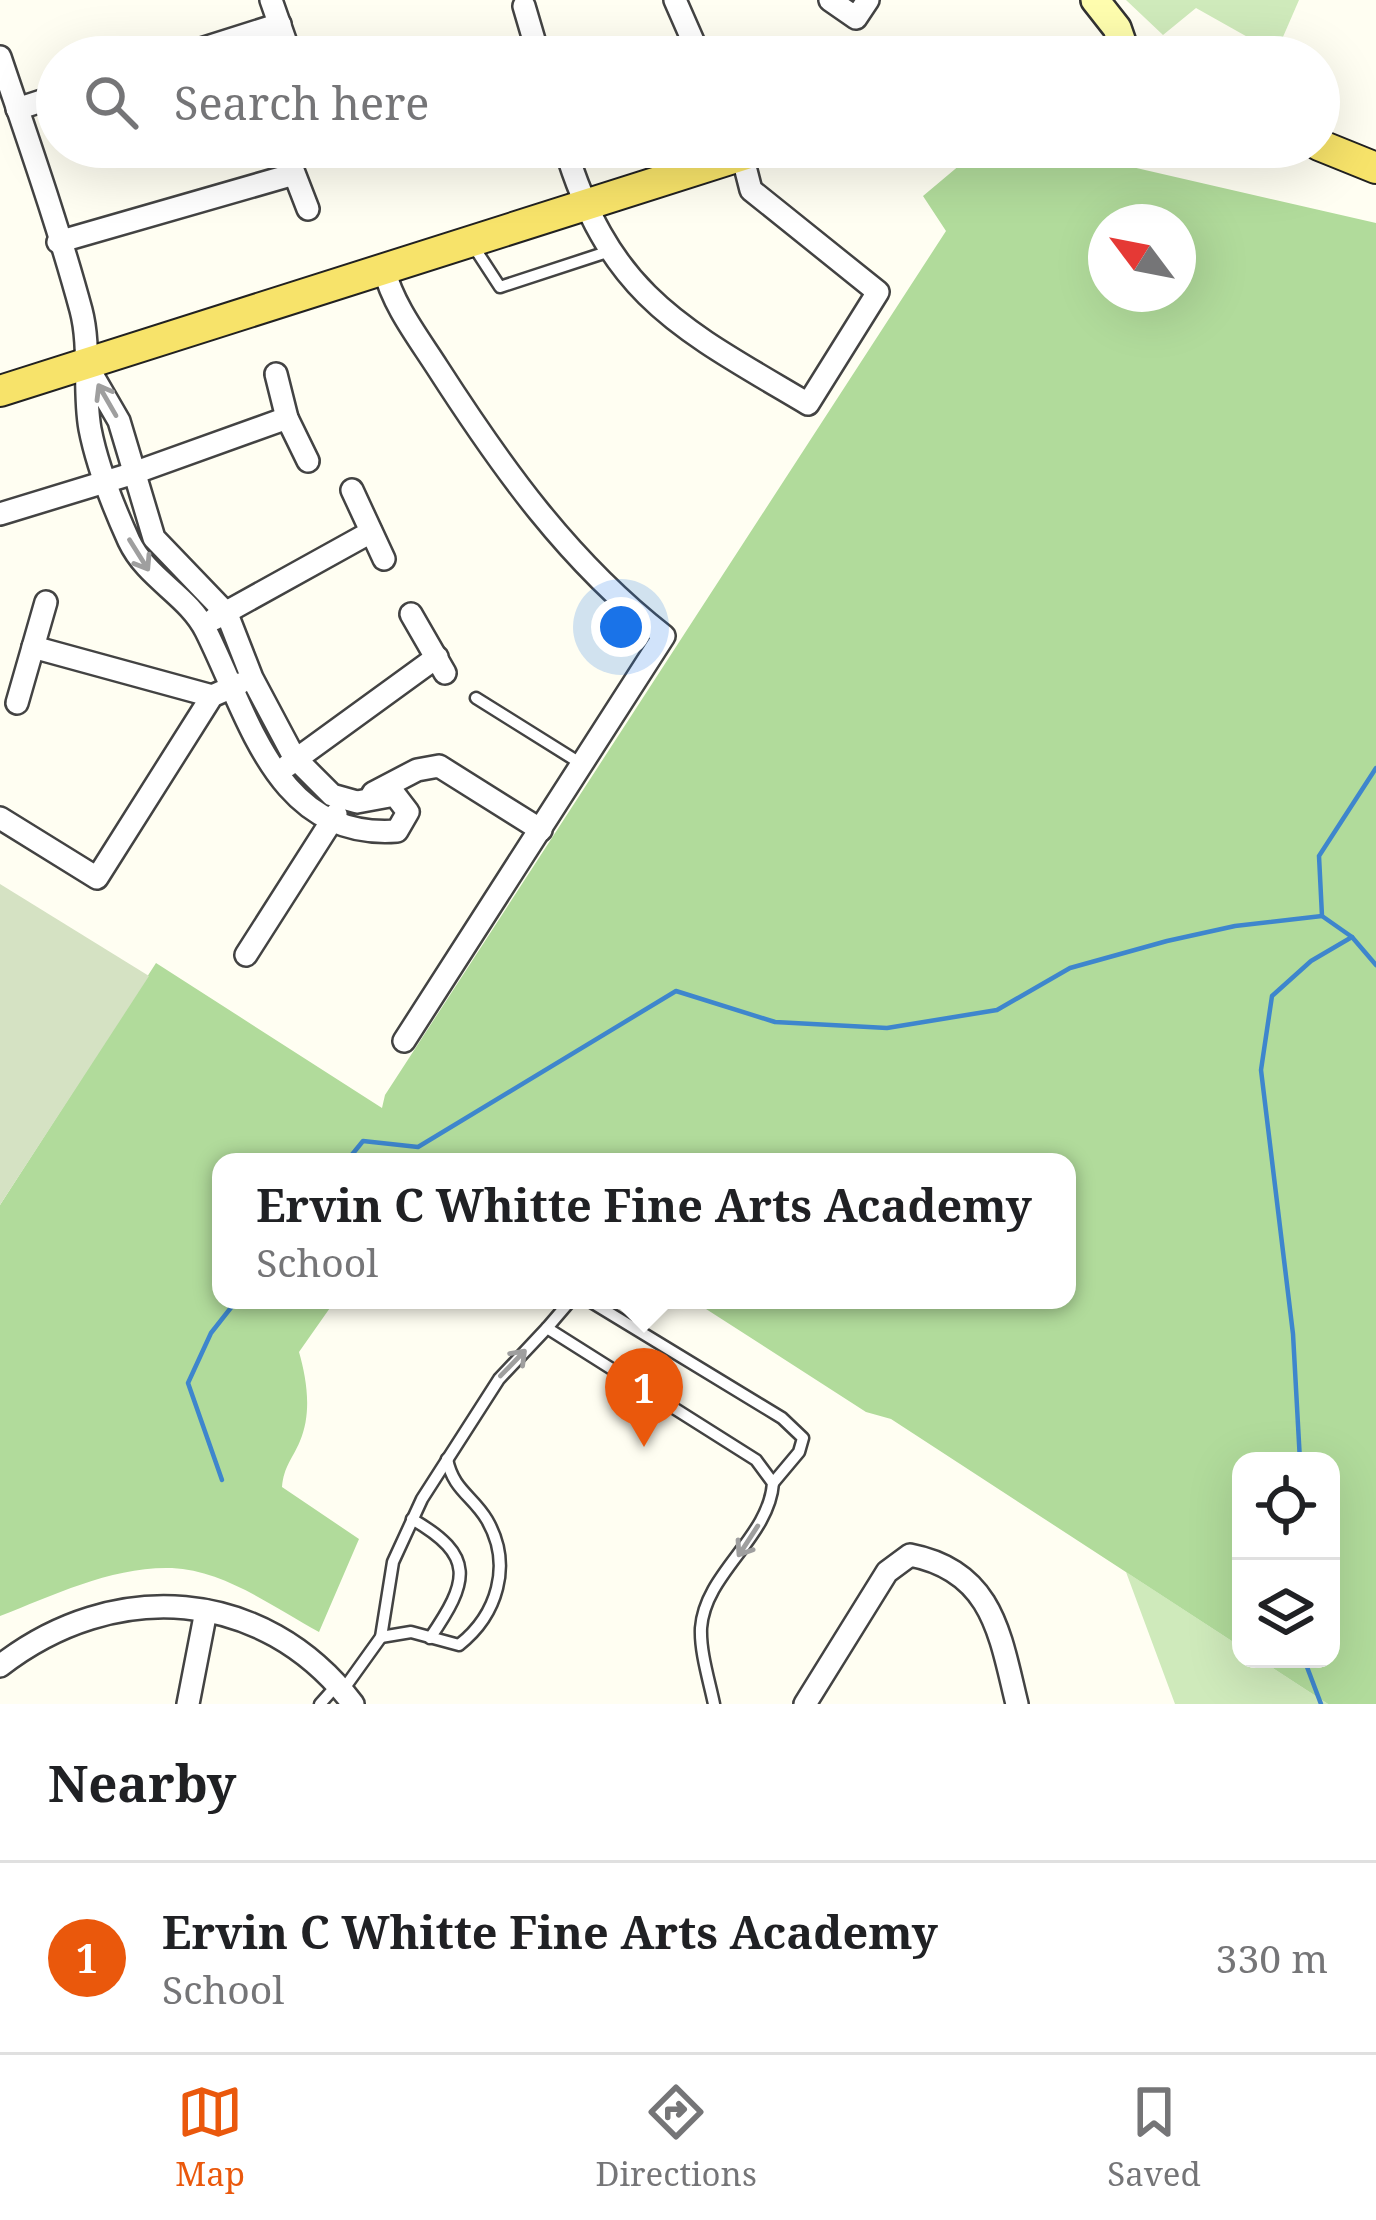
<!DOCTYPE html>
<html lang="en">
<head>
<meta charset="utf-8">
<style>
	body { margin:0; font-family:"Noto Serif",serif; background:#f2f2f2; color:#202124 }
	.controls { position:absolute; right:36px; bottom:36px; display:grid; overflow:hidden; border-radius:24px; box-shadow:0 12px 48px #0002 }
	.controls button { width:108px; height:108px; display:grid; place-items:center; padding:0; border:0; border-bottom:3px solid #e0e0e0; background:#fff; color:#202124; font:60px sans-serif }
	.compass { position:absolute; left:1088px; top:204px; width:108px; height:108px; border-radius:50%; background:#fff; box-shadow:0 12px 48px #0002; rotate:302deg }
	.you { position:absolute; left:621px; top:627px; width:42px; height:42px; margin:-30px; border:9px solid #fff; border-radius:50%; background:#1a73e8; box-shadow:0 0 0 18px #1a73e833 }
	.badge { display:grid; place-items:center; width:78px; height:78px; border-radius:50%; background:#ea580c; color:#fff; font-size:39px; font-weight:700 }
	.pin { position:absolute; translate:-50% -99px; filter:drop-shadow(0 3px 6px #0008) }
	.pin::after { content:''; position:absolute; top:63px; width:42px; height:36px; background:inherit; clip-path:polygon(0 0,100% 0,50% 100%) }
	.popup { position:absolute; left:212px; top:1153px; width:864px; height:156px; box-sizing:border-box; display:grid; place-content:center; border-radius:24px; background:#fff; filter:drop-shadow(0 3px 9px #0005); font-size:39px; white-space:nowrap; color:#757577 }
	.popup b { font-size:45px; color:#202124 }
	.popup::after { content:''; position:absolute; left:50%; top:100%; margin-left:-24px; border:24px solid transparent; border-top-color:#fff }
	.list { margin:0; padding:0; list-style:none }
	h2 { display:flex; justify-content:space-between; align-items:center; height:156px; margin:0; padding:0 48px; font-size:51px }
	h2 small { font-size:39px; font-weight:400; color:#757577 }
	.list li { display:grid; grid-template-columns:78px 1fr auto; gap:36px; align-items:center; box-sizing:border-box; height:192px; padding:0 48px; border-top:3px solid #e0e0e0 }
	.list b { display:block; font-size:45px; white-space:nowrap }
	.list p { margin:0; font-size:39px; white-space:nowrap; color:#757577 }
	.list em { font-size:39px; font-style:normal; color:#757577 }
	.icon { flex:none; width:66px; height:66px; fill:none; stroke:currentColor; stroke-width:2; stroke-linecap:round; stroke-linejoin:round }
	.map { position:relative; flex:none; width:1376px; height:1704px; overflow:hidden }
	.search { position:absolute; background:#fff; box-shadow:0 12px 48px #0002; left:36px; right:36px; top:36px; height:132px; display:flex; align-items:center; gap:30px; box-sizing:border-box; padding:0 42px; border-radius:66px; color:#757577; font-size:45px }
	.sheet { height:348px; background:#fff }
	nav { display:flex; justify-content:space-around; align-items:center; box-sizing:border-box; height:168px; border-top:3px solid #e0e0e0; background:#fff; font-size:33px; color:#757577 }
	nav a { display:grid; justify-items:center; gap:6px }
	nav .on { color:#ea580c }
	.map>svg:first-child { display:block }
	.green { fill:#cfeabb }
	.forest { fill:#b1db9b; fill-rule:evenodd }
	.cemetery { fill:#d5e2c3 }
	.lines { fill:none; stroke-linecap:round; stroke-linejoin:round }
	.stream { stroke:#3e86cd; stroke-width:4.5 }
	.lane-casing { stroke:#434343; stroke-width:15 }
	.street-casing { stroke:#434343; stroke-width:26 }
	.secondary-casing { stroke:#323232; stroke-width:32 }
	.primary-casing { stroke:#212121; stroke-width:34 }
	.lane { stroke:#fff; stroke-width:10 }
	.street { stroke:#fff; stroke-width:21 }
	.secondary { stroke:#fefdae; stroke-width:27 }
	.primary { stroke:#f7e36a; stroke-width:30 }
	.oneway { stroke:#9f9f9f }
</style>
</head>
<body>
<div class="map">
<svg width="1376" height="1704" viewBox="0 0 1376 1704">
	<rect width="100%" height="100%" fill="#fffef2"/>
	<g class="green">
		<polygon points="1126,0 1299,0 1276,53 1196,8 1163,35"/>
		<polygon points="1126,1572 1241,1647 1241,1659 1259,1659 1328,1704 1175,1704"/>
	</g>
	<path class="forest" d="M973 154 1132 167 1376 223V1704H1328L1259 1659H1331V1461H1241V1647L891 1419 866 1412 692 1300H1067V1162H221V1300H352L332 1305 299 1352C307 1380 312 1413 300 1441 292 1460 284 1466 282 1487L359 1539 319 1632C275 1608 224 1570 172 1568 113 1566 54 1595 0 1616V1205L156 963 382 1108 385 1095 946 231 923 196ZM1106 222H1178V294H1106Z"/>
	<polygon class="cemetery" points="0,884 149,976 0,1205"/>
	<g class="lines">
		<g class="stream">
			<polyline points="1376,768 1319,856 1322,916 1352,937 1376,965"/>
			<polyline points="346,1162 363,1141 418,1147 676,991 775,1022 887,1028 997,1010 1070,968 1167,941 1235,926 1322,916"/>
			<polyline points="1300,1461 1293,1334 1261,1070 1272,996 1311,961 1352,937"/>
			<polyline points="222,1480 188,1383 211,1333 237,1300"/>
			<polyline points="1304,1659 1321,1704"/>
		</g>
		<g class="lane-casing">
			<g id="lane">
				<polyline points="472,244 500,287 610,251"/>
				<polyline points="476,698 580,763"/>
				<polyline points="588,1300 782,1418 803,1438 799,1452 773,1483"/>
				<polyline points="547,1328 571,1300"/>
				<path d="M412 1519C476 1556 469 1581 430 1638"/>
				<path d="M381 1637 411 1632 459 1645C497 1615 513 1565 487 1520 473 1496 453 1490 447 1459"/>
				<path d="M343 1690 381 1637 393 1562 422 1499 499 1379 547 1328 756 1460 773 1483C769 1538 705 1573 701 1628 700 1652 709 1680 714 1704"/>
				<polyline points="320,1704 337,1685"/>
			</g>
		</g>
		<g class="street-casing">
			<g id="street">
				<polyline points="271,0 291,57"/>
				<polyline points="675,0 700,57"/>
				<polyline points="830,0 856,18 868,0"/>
				<polyline points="524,6 539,57"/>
				<path d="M0 57C28 140 58 225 81 310 91 348 83 390 90 429 97 465 114 508 129 541 147 579 188 595 206 631 250 719 277 840 397 831L408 812 395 795 357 802 332 795 294 757 252 678 227 614 154 538 119 421 86 364"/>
				<polyline points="176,57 280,24"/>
				<polyline points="17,109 57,96"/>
				<polyline points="284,147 308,209"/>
				<path d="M565 147C610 297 682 329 808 404L878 292 751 190 740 147"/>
				<polyline points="58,242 291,175"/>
				<path d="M384 269C393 305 417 336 437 367 502 468 568 561 664 636L404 1041"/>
				<polyline points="276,374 287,418 308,461"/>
				<polyline points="352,490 384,559"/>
				<polyline points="0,514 131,474 287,418"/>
				<polyline points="411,614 445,673"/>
				<polyline points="214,619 371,532"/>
				<polyline points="33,647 212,696"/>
				<polyline points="17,703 46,602"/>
				<polyline points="287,766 437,657"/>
				<polyline points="373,793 417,770 439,766 541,830"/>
				<polyline points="0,818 97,878 212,696 239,684"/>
				<polyline points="246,955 336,814"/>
				<path d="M0 1666C113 1578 263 1586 353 1704"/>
				<polyline points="188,1704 206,1611"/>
				<path d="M805 1704 887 1572 910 1555C993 1571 1000 1635 1017 1704"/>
			</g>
		</g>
		<g class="secondary-casing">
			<polyline id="secondary" points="1095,0 1117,28 1127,57"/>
		</g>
		<g class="primary-casing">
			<g id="primary">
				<polyline points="1319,145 1376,168"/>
				<polyline points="0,391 768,147"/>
			</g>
		</g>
		<use href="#lane" class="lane"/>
		<use href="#street" class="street"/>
		<use href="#secondary" class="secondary"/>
		<use href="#primary" class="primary"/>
	</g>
	<defs><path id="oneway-shaft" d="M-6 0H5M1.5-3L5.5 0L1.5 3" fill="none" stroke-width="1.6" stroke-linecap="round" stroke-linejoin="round" transform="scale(3)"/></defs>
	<g class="oneway">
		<use href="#oneway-shaft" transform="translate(107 400) rotate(-120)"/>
		<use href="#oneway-shaft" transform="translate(139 555) rotate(58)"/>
		<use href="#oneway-shaft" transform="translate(513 1363) rotate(-46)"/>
		<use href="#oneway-shaft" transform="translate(748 1541) rotate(123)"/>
	</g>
</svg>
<div class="controls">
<button><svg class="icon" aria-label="locate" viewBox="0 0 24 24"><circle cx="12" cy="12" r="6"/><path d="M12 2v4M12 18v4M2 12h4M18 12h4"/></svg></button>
<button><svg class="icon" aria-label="layers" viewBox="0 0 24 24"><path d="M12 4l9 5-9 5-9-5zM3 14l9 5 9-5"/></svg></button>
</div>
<svg class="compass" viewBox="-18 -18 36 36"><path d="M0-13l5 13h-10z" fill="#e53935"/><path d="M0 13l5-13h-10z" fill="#757577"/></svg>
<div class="you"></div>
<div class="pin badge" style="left:644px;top:1447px">1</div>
<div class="popup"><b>Ervin C Whitte Fine Arts Academy</b>School</div>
<div class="search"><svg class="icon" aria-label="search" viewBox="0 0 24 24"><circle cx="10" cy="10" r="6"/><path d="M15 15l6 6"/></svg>Search here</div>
</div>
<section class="sheet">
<h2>Nearby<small></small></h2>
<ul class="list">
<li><span class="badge">1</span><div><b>Ervin C Whitte Fine Arts Academy</b><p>School</p></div><em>330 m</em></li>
</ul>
</section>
<nav>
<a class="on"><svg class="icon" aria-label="map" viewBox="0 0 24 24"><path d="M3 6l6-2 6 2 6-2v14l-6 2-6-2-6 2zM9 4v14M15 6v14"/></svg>Map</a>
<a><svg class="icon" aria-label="directions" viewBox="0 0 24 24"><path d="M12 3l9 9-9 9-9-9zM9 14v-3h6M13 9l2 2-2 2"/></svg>Directions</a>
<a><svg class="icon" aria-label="saved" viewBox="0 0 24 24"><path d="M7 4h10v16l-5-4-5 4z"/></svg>Saved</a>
</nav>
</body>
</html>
